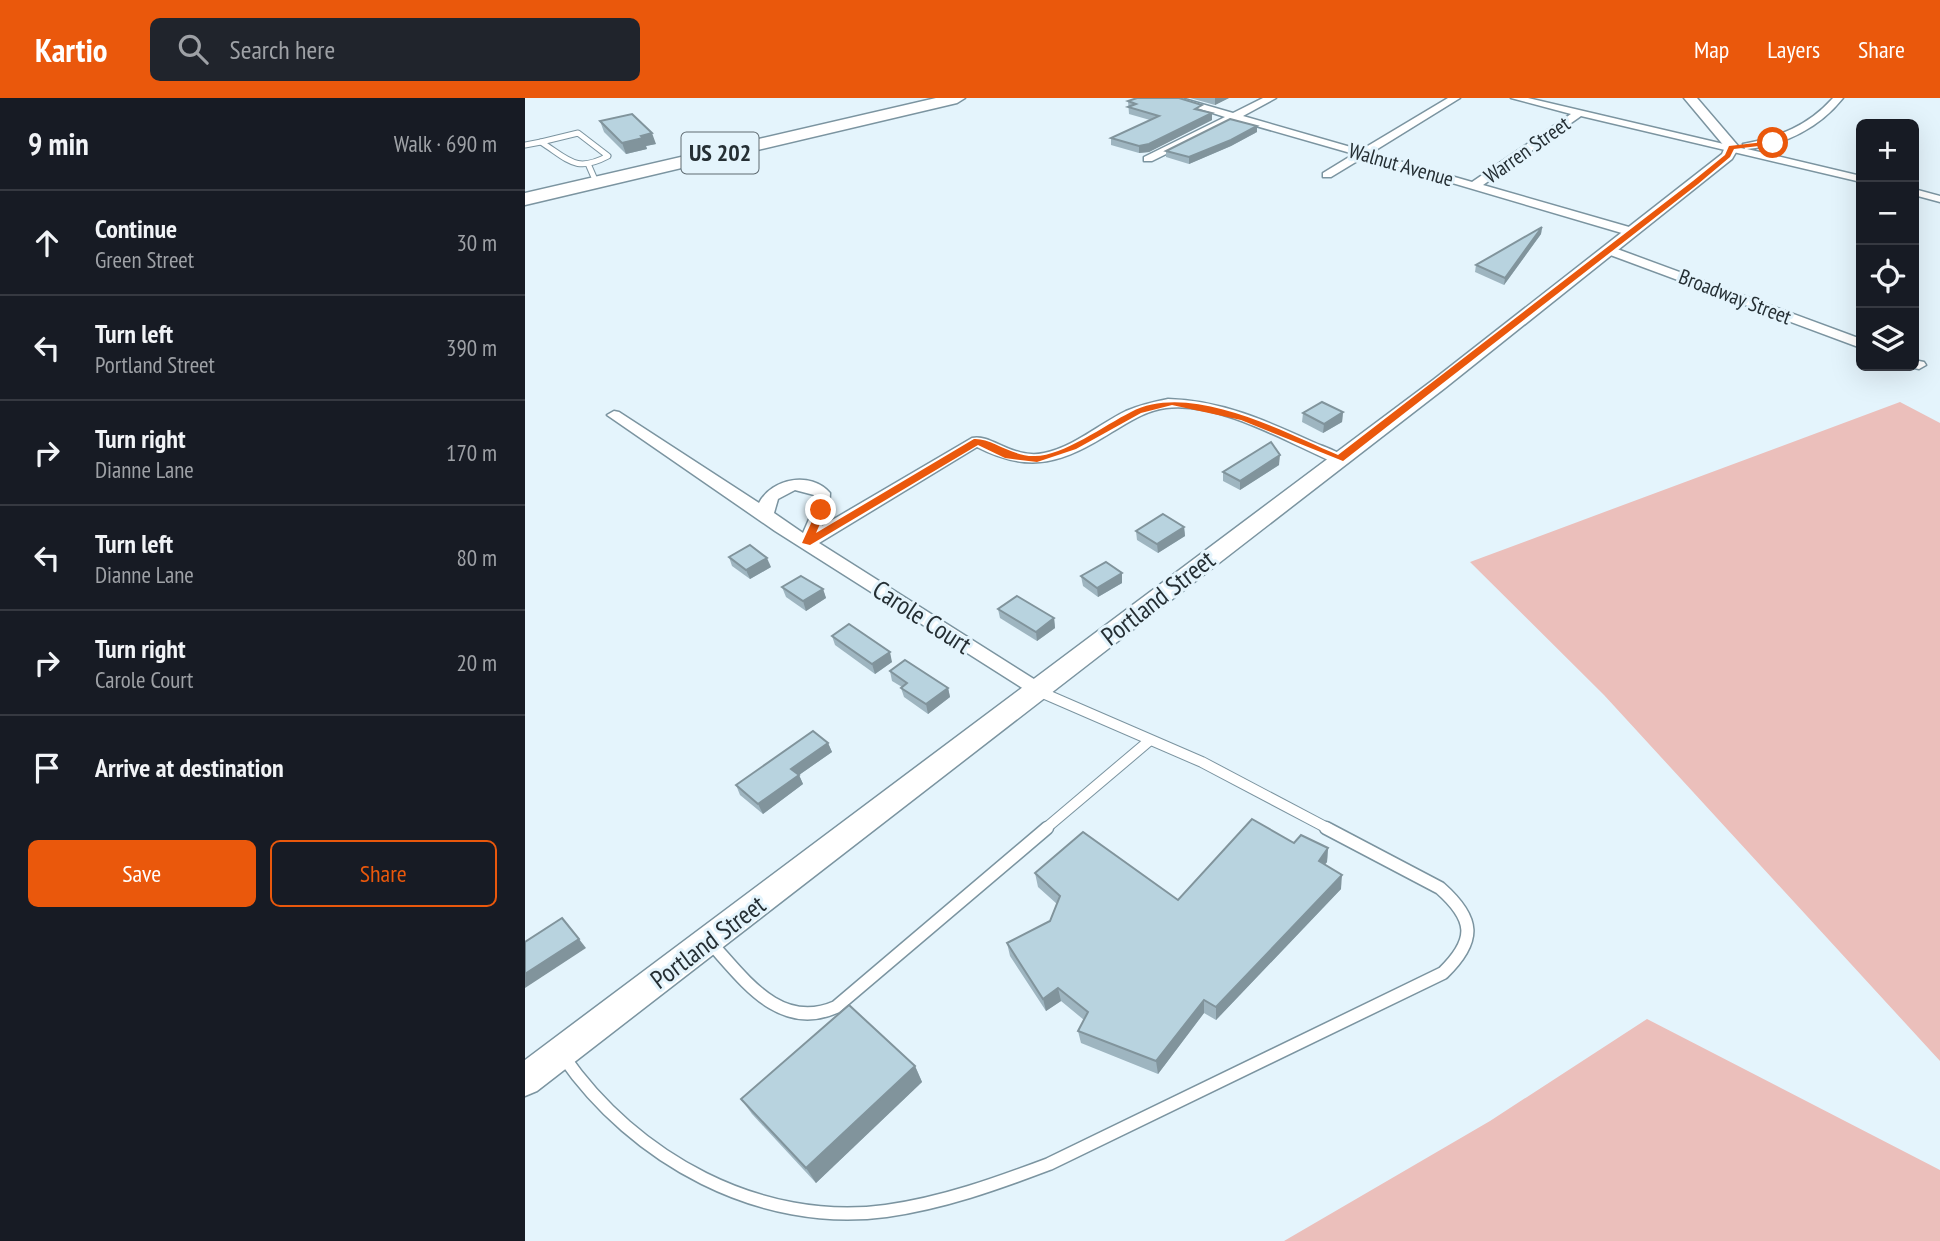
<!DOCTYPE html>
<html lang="en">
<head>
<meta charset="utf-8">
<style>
	body { margin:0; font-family:"PT Sans Narrow",sans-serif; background:#20242c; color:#f1f3f6 }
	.controls { position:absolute; right:21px; top:21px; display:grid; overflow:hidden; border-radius:10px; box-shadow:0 7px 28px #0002 }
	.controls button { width:63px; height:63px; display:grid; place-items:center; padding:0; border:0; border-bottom:2px solid #363941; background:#171b24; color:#f1f3f6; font:35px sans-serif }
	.stop { position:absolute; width:21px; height:21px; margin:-16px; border:5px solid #ea580c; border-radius:50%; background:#fff }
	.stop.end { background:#ea580c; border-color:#fff; box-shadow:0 2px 7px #0008 }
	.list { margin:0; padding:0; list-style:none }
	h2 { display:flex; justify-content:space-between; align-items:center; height:91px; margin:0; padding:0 28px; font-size:30px }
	h2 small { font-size:23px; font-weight:400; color:#9ea1a6 }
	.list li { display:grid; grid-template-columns:46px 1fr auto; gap:21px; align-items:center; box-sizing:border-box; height:105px; padding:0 28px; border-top:2px solid #363941 }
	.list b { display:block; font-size:26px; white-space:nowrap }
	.list p { margin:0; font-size:23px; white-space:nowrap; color:#9ea1a6 }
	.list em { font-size:23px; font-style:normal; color:#9ea1a6 }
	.actions { display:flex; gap:14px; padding:21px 28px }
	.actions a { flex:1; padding:16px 0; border:2px solid #ea580c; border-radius:10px; text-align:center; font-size:24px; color:#ea580c }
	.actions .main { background:#ea580c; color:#fff }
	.icon { flex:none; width:38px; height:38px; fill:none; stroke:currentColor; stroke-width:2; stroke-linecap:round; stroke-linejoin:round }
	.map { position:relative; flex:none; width:1415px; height:1143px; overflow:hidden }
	header { display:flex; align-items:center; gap:42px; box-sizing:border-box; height:98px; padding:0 35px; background:#ea580c; color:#fff }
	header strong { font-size:33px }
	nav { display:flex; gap:38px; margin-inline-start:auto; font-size:24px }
	.search { width:490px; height:63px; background:#20242c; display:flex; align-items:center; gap:18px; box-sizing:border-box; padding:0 24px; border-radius:10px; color:#9ea1a6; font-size:26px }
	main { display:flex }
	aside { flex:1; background:#171b24 }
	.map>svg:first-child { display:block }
	.green { fill:#ebbfbb }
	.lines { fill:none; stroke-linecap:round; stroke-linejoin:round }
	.service-far2-casing { stroke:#7b94a0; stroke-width:7 }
	.service-far1-casing { stroke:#7b94a0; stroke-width:12 }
	.service-casing { stroke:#7b94a0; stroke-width:15 }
	.minor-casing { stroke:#7b94a0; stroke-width:3 }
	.tertiary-casing { stroke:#7b94a0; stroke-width:3 }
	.trunk-casing { stroke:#7b94a0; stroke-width:3 }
	.service-far2 { stroke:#fff; stroke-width:5 }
	.service-far1 { stroke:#fff; stroke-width:10 }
	.service { stroke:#fff; stroke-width:12 }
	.minor { fill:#fff; fill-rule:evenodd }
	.tertiary { fill:#fff; fill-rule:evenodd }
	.trunk { fill:#fff; fill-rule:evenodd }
	.wall { fill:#9eb5c0 }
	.shaded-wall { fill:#81949c }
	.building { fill:#b8d3df; stroke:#81949c; stroke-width:2 }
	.route { fill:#ea580c }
	.labels { text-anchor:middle; stroke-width:6; stroke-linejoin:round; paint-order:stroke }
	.far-street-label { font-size:21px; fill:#252f34; stroke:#e4f4fc }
	.shield { fill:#e4f4fc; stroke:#5e6a70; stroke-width:2 }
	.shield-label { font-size:24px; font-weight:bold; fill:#252f34 }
	.street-label { font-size:26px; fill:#252f34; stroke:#e4f4fc }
</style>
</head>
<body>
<header>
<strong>Kartio</strong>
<div class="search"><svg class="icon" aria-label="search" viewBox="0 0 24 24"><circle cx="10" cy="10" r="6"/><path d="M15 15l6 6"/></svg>Search here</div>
<nav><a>Map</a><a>Layers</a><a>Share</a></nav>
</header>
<main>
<aside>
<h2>9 min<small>Walk · 690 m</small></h2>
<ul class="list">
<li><svg class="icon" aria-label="ahead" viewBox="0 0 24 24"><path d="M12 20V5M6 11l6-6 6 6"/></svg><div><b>Continue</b><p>Green Street</p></div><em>30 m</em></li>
<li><svg class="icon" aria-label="left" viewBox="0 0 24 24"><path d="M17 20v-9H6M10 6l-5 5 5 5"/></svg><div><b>Turn left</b><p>Portland Street</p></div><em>390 m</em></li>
<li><svg class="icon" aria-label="right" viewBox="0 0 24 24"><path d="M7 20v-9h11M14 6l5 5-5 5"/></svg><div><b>Turn right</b><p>Dianne Lane</p></div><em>170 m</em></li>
<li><svg class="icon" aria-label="left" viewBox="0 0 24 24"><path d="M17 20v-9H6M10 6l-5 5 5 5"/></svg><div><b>Turn left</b><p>Dianne Lane</p></div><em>80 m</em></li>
<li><svg class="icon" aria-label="right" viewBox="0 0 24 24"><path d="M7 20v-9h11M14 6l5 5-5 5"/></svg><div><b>Turn right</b><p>Carole Court</p></div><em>20 m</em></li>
<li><svg class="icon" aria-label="arrive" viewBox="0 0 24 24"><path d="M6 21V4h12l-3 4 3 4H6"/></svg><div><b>Arrive at destination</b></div></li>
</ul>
<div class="actions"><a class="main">Save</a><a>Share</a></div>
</aside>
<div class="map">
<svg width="1415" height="1143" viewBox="0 0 1415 1143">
	<rect width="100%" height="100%" fill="#e4f4fc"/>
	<g class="green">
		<polygon points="1375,304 1415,325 1415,963 1079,597 945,464"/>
		<polygon points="1122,921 1415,1072 1415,1143 759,1143 965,1023"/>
	</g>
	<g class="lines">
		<g class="service-far2-casing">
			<g id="service-far2">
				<path d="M53 35 83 58C51 75 44 62 16 44Z"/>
				<polyline points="0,47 16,44"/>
				<polyline points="64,68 71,84"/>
			</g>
		</g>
		<g class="service-far1-casing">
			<g id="service-far1">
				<polyline points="513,593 677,664 804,731"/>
				<polyline points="520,731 624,643"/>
			</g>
		</g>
		<g class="service-casing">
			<g id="service">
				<path d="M184 843C219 881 254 934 311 909L522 730"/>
				<path d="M38 958C109 1061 235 1130 361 1113 418 1105 471 1086 524 1066L918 875C952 842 950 821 915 790L801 730"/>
			</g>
		</g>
		<g class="minor-casing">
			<g id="minor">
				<path d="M641 0H656L708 15 738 0H751L718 18 836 52 923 0H935L846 55 947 84 1046 16 986 0H1003L1220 51 1218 46C1254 39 1283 28 1308 0H1318C1294 30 1260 47 1222 51L1336 78V84L1056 18 958 87 1111 131V137L1107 138 839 59 806 79H798V75L829 56 710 22 627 63H619V59L700 19Z"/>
				<polygon points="1389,91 1415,98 1415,104 1389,97"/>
				<polygon points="1084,148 1336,241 1336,250 1080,155 1078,152"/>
				<polygon points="1389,262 1399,264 1401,267 1394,271 1384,269 1389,268"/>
				<path d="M643 301C695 302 742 323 788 344 799 349 814 353 822 361L814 366 808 364C762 344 692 303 641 310 622 312 604 324 587 334 539 364 506 377 452 349L294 445 520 588 523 593 513 600 250 433 82 317 89 313 94 314 234 405C247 380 286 373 305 395L304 412 297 428 447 340C465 335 489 362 519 355 549 349 574 326 601 313 615 307 628 304 643 301ZM270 392 289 397 288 412 278 435 249 415 253 401Z"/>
			</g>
		</g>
		<g class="tertiary-casing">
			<polygon id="tertiary" points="1159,0 1172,0 1214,49 1207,61 920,290 12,993 0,998 0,962 908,282 1197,56 1200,49"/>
		</g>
		<g class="trunk-casing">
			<polygon id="trunk" points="411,0 440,0 432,5 0,107 0,95"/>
		</g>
		<use href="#service-far2" class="service-far2"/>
		<use href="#service-far1" class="service-far1"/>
		<use href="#service" class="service"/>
		<use href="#minor" class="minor"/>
		<use href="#tertiary" class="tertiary"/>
		<use href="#trunk" class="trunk"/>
	</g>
	<g class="wall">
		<polygon points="665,0 704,0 690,7"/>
		<polygon points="603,3 677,13 687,15 687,22 624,54 614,55 586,47 586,40 625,22 604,16"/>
		<polygon points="75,23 131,46 121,48 122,51 101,56 79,34"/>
		<polygon points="732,34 706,48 664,66 641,59 641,53"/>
		<polygon points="1017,129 1016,136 979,187 950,174 951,167"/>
		<polygon points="818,314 817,324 798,335 777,324 778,315"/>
		<polygon points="754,367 715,392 698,383 698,374"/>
		<polygon points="659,429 660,438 633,455 612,442 611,433"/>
		<polygon points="204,459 246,469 225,481 207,468"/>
		<polygon points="597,475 597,485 573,499 558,488 556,478"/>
		<polygon points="257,489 298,491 301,500 281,513 261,499"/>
		<polygon points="473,511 529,520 530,530 512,543 475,520"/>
		<polygon points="307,538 367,564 350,576 310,547"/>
		<polygon points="365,573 423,590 425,599 403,616 379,599 376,590 377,589 367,583"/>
		<polygon points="303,645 307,654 274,677 278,686 238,716 215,697 211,687"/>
		<polygon points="769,745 803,750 802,764 800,766 816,791 691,922 679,915 633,976 556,945 553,933 559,922 536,903 521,913 485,858 482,845 525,823 532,806 513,789 510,775 653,802"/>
		<polygon points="390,968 397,984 291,1085 227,1016 216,1001"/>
	</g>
	<g class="shaded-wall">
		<polygon points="690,0 704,0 690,7"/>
		<polygon points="687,15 687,22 624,54 614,55 614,48"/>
		<polygon points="732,28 732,34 706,48 664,66 664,59"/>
		<polygon points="127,35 131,46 121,48 122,51 101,56 97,45 116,38"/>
		<polygon points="1017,129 1016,136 979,187 980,180"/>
		<polygon points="818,314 817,324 798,335 799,326"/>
		<polygon points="755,357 754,367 715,392 715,383"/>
		<polygon points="659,429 660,438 633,455 632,446"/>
		<polygon points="242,460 246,469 225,481 221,472"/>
		<polygon points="597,475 597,485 573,499 572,490"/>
		<polygon points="298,491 301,500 281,513 278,503"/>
		<polygon points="529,520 530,530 512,543 511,534"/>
		<polygon points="365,554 367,564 350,576 347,566"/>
		<polygon points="423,590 425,599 403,616 401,606"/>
		<polygon points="303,645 307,654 274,677 278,686 238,716 233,706 266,671"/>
		<polygon points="803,750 802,764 792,776 794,763"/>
		<polygon points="817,777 816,791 691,922 691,909"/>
		<polygon points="54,841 61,850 0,890 0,876"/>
		<polygon points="533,890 536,903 521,913 518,901"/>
		<polygon points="679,902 679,915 633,976 631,963"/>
		<polygon points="390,968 397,984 291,1085 281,1070"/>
	</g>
	<g class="building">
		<polygon points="612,0 654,0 677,7 670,11 687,15 624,46 614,48 586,40 634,18 603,9 611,6 603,3"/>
		<polygon points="107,16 127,35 116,38 118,40 97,45 75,23"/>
		<polygon points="705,21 732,28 706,42 664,59 641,53"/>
		<polygon points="1017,129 980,180 951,167"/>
		<polygon points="797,304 818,314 799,326 778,315"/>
		<polygon points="746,344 755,357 715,383 698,374"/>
		<polygon points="638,416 659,429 632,446 611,433"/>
		<polygon points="225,447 242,460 221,472 204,459"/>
		<polygon points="581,464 597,475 572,490 556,478"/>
		<polygon points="276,478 298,491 278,503 257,489"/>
		<polygon points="492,498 529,520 511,534 473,511"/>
		<polygon points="324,526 365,554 347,566 307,538"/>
		<polygon points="380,562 423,590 401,606 376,590 382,585 365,573"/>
		<polygon points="288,633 303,645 266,671 274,677 233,706 211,687"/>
		<polygon points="727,721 769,745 776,737 803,750 794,763 817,777 691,909 679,902 631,963 553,933 563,914 533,890 518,901 482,845 525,823 535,798 510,775 558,734 653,802"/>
		<polygon points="37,820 54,841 0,876 0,844"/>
		<polygon points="324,907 390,968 281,1070 216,1001"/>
	</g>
	<path class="route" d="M1248 43 1250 46 1209 51 1205 59 1173 86 818 363 716 322 647 307 616 315 551 351 512 364 480 360 453 347 285 447 277 445 293 410 301 412 291 435 449 341C467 340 487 359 510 358 538 358 580 327 606 314 665 283 758 334 813 357L1168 83 1200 57 1204 48Z"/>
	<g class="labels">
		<g class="far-street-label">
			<text transform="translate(1002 52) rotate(-35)" y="7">Warren Street</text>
			<text transform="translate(876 67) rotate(16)" y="7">Walnut Avenue</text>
			<text transform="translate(1210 199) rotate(21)" y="7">Broadway Street</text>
		</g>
		<rect class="shield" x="156.5" y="34.5" width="77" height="41" rx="5"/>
		<g class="shield-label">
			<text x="195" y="63">US 202</text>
		</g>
		<g class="street-label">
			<text transform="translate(633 500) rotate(-38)" y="9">Portland Street</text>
			<text transform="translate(397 519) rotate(33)" y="9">Carole Court</text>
			<text transform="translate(183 844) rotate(-37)" y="9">Portland Street</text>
		</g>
	</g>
</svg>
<div class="controls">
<button>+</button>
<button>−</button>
<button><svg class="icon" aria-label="locate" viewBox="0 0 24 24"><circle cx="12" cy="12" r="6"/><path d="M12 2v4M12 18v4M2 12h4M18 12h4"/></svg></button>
<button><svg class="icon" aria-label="layers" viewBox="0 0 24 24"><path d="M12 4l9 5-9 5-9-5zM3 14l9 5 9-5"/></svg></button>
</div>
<div class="stop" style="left:1248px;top:45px"></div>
<div class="stop end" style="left:296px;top:412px"></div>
</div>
</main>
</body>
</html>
